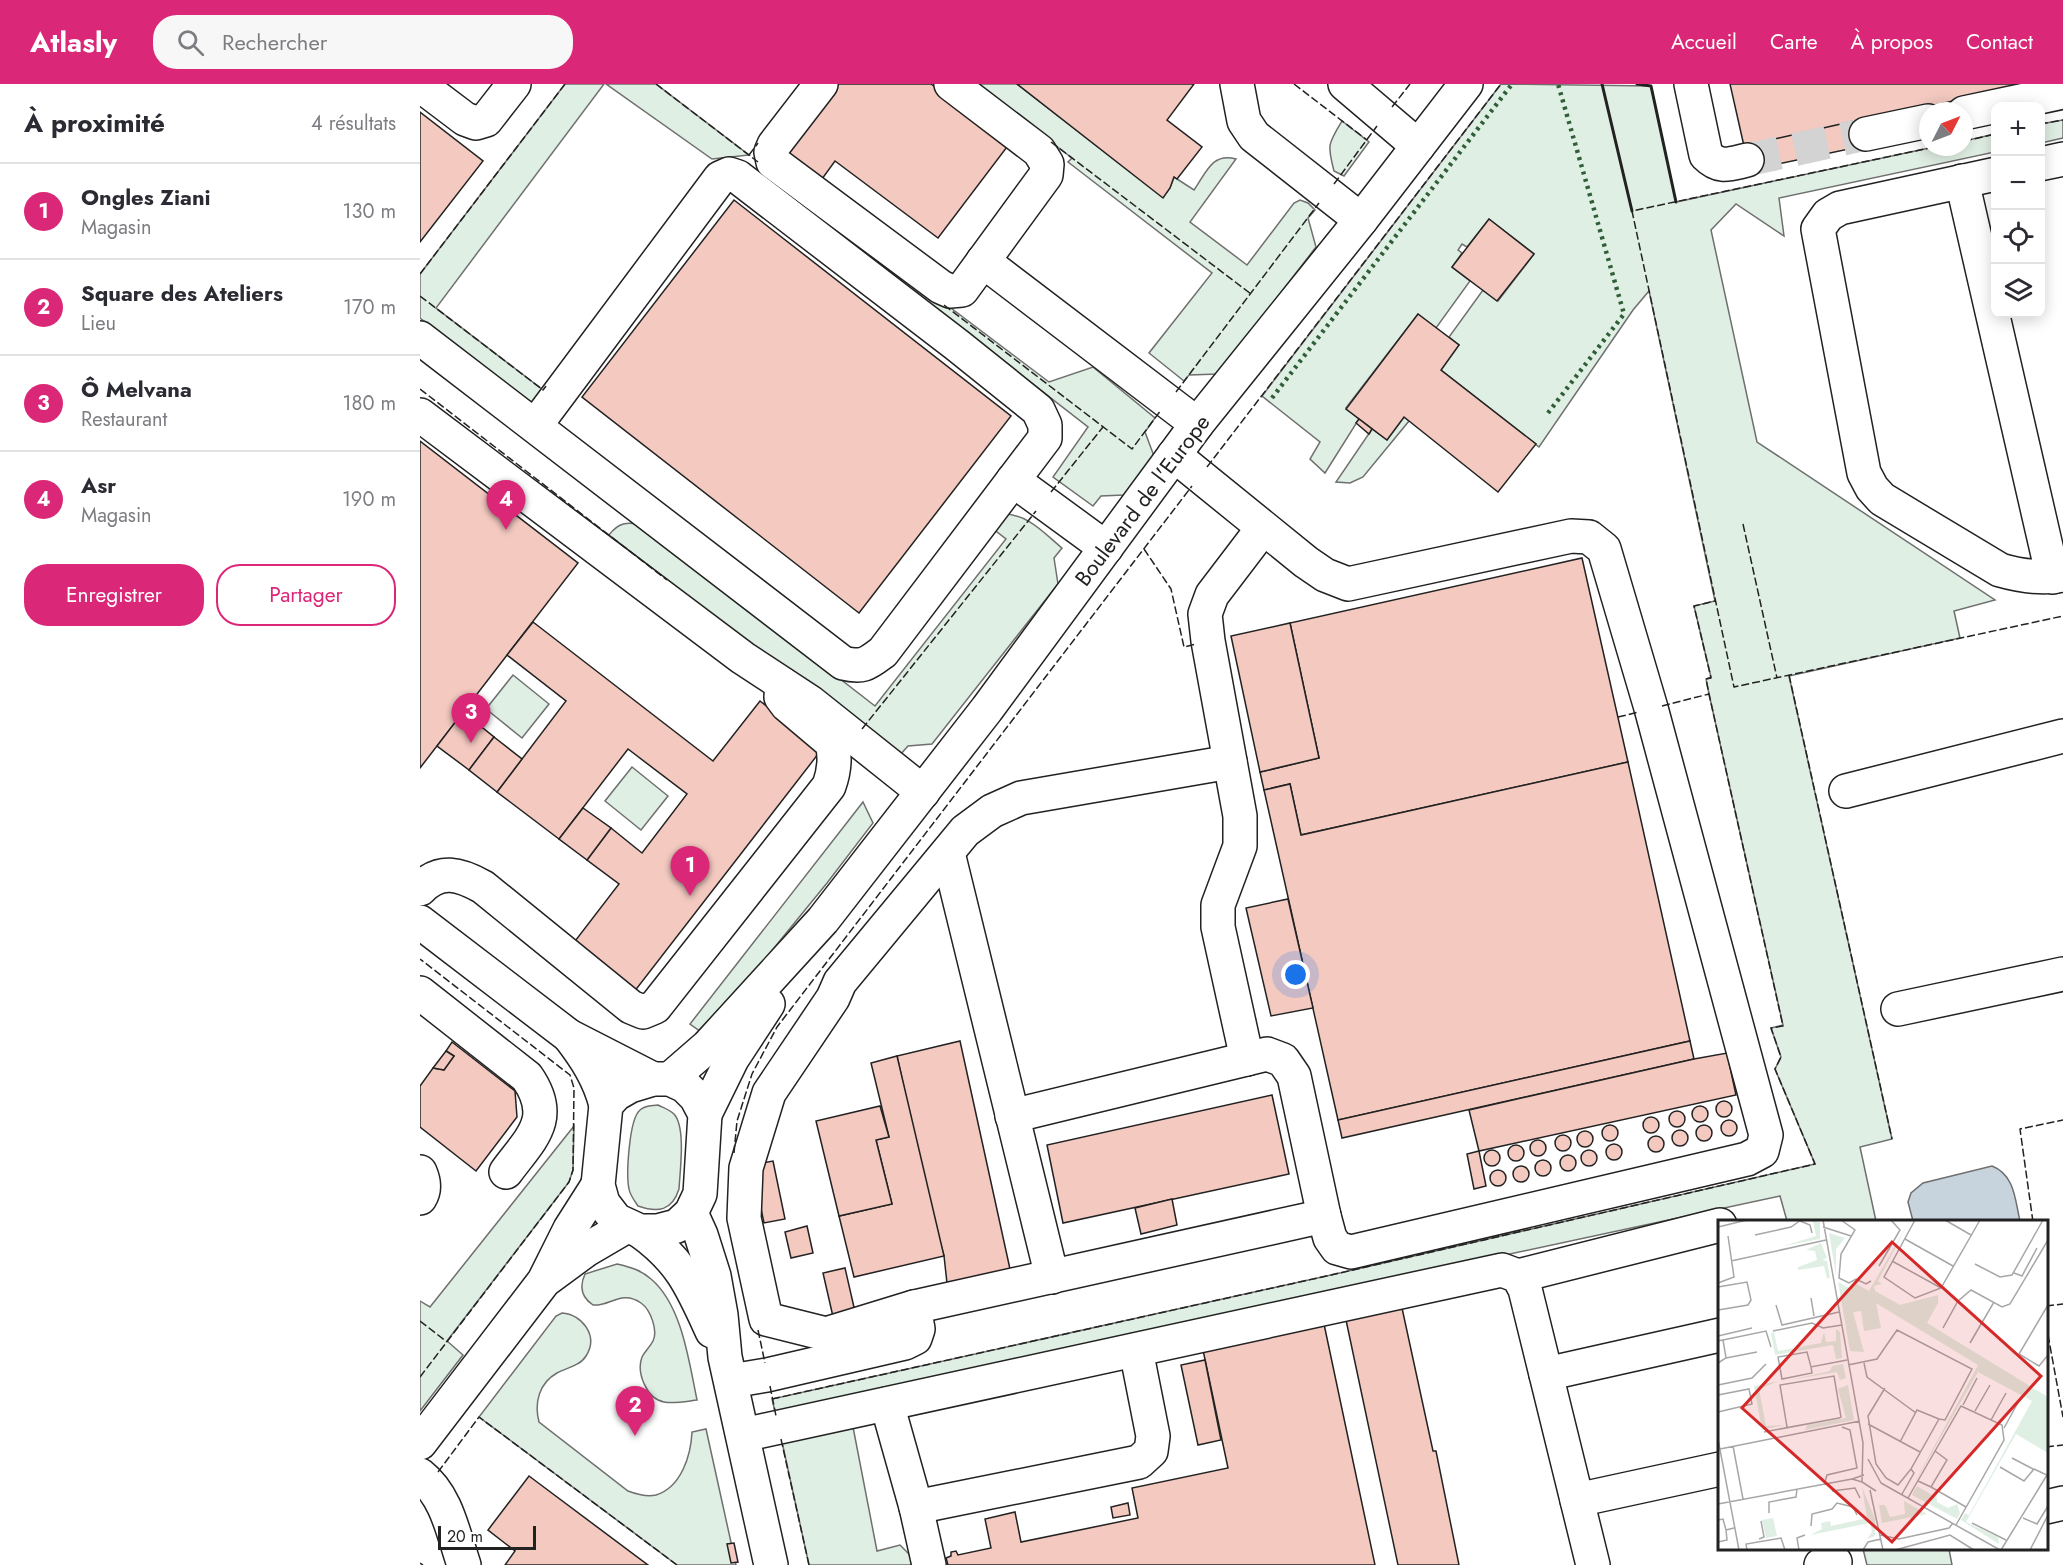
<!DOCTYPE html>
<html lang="fr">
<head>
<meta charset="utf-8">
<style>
	body { margin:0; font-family:Jost,sans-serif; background:#f7f7f7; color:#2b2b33 }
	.controls { position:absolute; right:18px; top:18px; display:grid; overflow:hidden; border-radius:12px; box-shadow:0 3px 15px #0003 }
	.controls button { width:54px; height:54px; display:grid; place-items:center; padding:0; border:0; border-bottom:2px solid #e1e1e2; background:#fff; color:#2b2b33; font:30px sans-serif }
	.compass { position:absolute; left:1499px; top:18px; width:54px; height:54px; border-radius:50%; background:#fff; box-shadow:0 3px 15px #0003; rotate:48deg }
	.scale { position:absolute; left:18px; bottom:15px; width:98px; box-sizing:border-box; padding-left:6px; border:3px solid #222; border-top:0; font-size:16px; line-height:21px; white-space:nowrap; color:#222; -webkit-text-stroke:4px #fff; paint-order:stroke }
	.you { position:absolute; left:876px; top:891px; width:21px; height:21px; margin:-15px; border:4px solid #fff; border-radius:50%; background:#1a73e8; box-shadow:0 0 0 9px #1a73e833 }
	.badge { display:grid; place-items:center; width:39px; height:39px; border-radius:50%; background:#db2777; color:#fff; font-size:20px; font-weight:700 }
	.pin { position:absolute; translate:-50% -50px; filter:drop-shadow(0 2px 3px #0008) }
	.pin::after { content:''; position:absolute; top:32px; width:21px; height:18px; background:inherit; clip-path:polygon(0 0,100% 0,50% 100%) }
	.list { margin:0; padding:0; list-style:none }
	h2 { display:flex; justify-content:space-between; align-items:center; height:78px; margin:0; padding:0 24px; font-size:26px }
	h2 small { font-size:20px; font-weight:400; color:#7c7c81 }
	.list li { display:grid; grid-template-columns:39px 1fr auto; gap:18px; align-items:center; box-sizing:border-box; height:96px; padding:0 24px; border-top:2px solid #e1e1e2 }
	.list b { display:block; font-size:22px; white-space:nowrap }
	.list p { margin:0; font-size:20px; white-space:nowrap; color:#7c7c81 }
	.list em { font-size:20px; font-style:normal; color:#7c7c81 }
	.actions { display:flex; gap:12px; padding:18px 24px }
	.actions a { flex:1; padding:14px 0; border:2px solid #db2777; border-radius:24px; text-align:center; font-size:21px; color:#db2777 }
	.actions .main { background:#db2777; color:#fff }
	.icon { flex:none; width:33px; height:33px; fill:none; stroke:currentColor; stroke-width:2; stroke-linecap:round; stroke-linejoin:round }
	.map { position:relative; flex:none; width:1643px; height:1481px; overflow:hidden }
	header { display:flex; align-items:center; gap:36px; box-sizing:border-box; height:84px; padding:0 30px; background:#db2777; color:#fff }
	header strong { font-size:28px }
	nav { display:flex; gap:33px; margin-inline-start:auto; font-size:21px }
	.search { width:420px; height:54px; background:#f7f7f7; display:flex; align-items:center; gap:15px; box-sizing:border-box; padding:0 21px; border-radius:24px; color:#7c7c81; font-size:22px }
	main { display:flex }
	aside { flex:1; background:#fff }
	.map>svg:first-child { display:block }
	.green { fill:#e0efe3; stroke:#6f6f6f; stroke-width:1.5 }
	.water { fill:#c7d3dd; stroke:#6f6f6f; stroke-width:1.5 }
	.building { fill:#f3c9c0; stroke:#222; stroke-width:1.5 }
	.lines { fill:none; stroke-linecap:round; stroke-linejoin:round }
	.minor-tunnel { stroke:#d3d3d3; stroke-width:33; stroke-dasharray:33 16; stroke-linecap:butt }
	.minor-casing { stroke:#222; stroke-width:36 }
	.minor { stroke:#fff; stroke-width:33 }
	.hedge { stroke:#2f5e38; stroke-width:4.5; stroke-dasharray:3 4.5; stroke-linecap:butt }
	.fence { stroke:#222; stroke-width:1.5; stroke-dasharray:8 3; stroke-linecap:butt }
	.wall { stroke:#222; stroke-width:3 }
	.labels { text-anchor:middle; stroke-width:4.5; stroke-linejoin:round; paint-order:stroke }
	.street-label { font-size:22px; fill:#222; stroke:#fff }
	.inset-road { fill:none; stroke:#a7a7a7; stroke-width:1.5 }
	.view { fill:#d62828; fill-opacity:0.15; stroke:#d62828; stroke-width:3 }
	.inset-edge { fill:none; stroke:#222; stroke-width:3 }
</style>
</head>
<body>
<header>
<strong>Atlasly</strong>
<div class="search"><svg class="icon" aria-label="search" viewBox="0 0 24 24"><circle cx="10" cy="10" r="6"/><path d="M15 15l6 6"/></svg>Rechercher</div>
<nav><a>Accueil</a><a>Carte</a><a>À propos</a><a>Contact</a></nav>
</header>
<main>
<aside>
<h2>À proximité<small>4 résultats</small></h2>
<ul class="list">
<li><span class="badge">1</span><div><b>Ongles Ziani</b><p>Magasin</p></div><em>130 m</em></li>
<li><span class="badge">2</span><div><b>Square des Ateliers</b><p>Lieu</p></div><em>170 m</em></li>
<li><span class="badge">3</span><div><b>Ô Melvana</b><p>Restaurant</p></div><em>180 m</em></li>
<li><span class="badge">4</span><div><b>Asr</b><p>Magasin</p></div><em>190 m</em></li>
</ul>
<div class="actions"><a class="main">Enregistrer</a><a>Partager</a></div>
</aside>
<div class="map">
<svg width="1643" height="1481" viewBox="0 0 1643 1481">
	<rect width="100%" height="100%" fill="#fff"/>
	<g class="green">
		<polygon points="145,0 184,0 16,224 123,306 114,320 0,234 0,190"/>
		<polygon points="186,0 236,0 329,71 292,75"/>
		<path d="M555 0H597L743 113 750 104 754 93 774 106C786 89 792 68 816 75L770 138 827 181 874 119 880 116 888 119 895 126 888 134 896 163 798 290 769 291 764 297 729 269 792 189 648 78 652 74Z"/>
		<polygon points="1081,0 1231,2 1256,118 1514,63 1544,63 1544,57 1575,50 1575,68 1359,114 1364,152 1316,120 1291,146 1337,358 1575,516 1534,527 1540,554 1369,592 1472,1055 1440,1063 1456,1137 1367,1137 1360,1112 355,1328 352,1315 911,1191 1395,1080 1355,985 1361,973 1351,944 1363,941 1289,610 1286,595 1291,593 1274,522 1295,517 1229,207 1213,226 1119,363 1021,286 1039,261 1029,253 1063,206 1078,217 1114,170 1069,135 1047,163 1042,160 1038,166 1042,169 1032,183 1050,197 1016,244 998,230 926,324 939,335 905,389 890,375 900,358 842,312"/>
		<polygon points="1643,36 1643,54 1621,59 1621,40"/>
		<path d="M922 37 949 58 924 92 914 87C907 61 908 60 922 37Z"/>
		<polygon points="393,120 629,298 673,283 735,334 725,348 734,372 704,411 681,412 673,422 633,393 668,343 389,126"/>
		<polygon points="984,333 989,337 943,393 930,399 916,398 952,345 967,356"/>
		<path d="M583 430C608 430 624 449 642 464L634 474 638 500 512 660 488 662 480 671 441 645 189 451C198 439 207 437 222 441L455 622 586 455 568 441Z"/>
		<polygon points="93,591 129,620 102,654 66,625"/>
		<polygon points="212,683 248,712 221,746 185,717"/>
		<polygon points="443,718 453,739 407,799 284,950 270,940"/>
		<path d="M238 1021C244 1024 250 1026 254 1030 266 1043 260 1087 259 1105 252 1127 238 1129 218 1122 214 1116 210 1111 209 1105 206 1091 209 1035 220 1026 225 1021 231 1022 238 1021Z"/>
		<polygon points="154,1042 153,1086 149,1098 27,1257 43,1271 0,1327 0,1217 10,1223"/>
		<path d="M197 1180C210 1183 221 1186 231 1195 262 1221 269 1278 277 1316 268 1317 254 1320 244 1318 227 1315 216 1289 222 1273 225 1267 230 1263 233 1257 238 1247 231 1226 221 1219 202 1205 189 1223 173 1221 161 1213 159 1203 165 1190Z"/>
		<path d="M142 1229C162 1230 179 1252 166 1272 160 1282 146 1284 137 1289 119 1299 114 1319 119 1338L208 1407C216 1410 228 1413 236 1411 262 1403 271 1370 272 1348L286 1345 316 1481H257L59 1333 136 1232Z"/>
		<polygon points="433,1343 457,1467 480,1461 494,1475 494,1481 389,1481 362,1358"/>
		<polygon points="1443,1465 1529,1465 1532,1481 1447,1481"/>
	</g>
	<path class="water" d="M1572 1082C1595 1091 1595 1116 1600 1137H1493L1488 1118 1491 1109 1503 1099Z"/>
	<g class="building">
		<polygon points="415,0 511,0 590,59 518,154 415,77 402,95 364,67"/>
		<polygon points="597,0 774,0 747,36 782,63 757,95 754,93 750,104 743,114"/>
		<polygon points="1310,0 1612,0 1324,62"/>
		<polygon points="0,28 63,77 0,158"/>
		<polygon points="1443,35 1448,61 1329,86 1324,62"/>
		<polygon points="314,116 591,332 439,529 162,313"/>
		<polygon points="1069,135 1114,170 1077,217 1032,183"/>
		<polygon points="998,230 1039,261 1021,286 1116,360 1078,408 984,333 967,356 926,325"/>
		<polygon points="939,335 952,345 949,350 936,339"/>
		<polygon points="0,357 158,479 0,684"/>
		<polygon points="1162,474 1208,678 881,751 870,700 844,706 840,688 899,674 870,539"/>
		<polygon points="113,538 293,677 340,617 402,665 214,908 152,861 199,800 167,776 191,744 222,769 267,710 208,665 139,755 77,708 146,617 87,571"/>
		<polygon points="870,539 899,674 840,688 811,552"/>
		<polygon points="43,628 74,653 49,686 17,662"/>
		<polygon points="74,653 102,675 77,708 49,686"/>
		<polygon points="1208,678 1270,957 918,1036 844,706 870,700 881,751"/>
		<polygon points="163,724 191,744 167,776 139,755"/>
		<polygon points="868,815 893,924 851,932 826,824"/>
		<polygon points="540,957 590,1185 527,1199 524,1172 509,1119 477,972"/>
		<polygon points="1270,957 1274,975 922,1054 918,1036"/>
		<polygon points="32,958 95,1007 97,1033 56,1087 0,1043 0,1002 13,984 24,986 34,972 26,967"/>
		<polygon points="26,967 34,972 24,986 13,984"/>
		<polygon points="1307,969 1316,1011 1059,1067 1049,1026 1274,975"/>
		<polygon points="477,972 524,1172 434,1193 419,1132 472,1120 456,1056 469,1053 451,979"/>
		<polygon points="852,1011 869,1090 643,1139 627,1061"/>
		<circle cx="1304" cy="1025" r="8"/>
		<polygon points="460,1022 469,1053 456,1056 472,1120 419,1132 396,1037"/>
		<circle cx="1280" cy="1030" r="8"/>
		<circle cx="1257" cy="1035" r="8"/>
		<circle cx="1231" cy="1041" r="8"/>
		<circle cx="1309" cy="1044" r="8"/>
		<circle cx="1284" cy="1049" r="8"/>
		<circle cx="1190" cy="1049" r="8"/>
		<circle cx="1260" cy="1054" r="8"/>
		<circle cx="1165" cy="1055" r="8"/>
		<circle cx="1143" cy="1059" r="8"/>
		<circle cx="1236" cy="1060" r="8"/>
		<circle cx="1118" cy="1064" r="8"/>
		<circle cx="1194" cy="1068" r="8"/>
		<circle cx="1096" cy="1069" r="8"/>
		<circle cx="1169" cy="1074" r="8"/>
		<circle cx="1072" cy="1074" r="8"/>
		<polygon points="1059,1067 1066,1102 1054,1105 1047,1070"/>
		<circle cx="1148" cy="1079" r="8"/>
		<circle cx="1123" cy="1084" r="8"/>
		<polygon points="353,1077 365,1135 344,1139 332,1081"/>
		<circle cx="1101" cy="1090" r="8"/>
		<circle cx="1078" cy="1094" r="8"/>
		<polygon points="752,1115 757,1141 721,1150 715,1124"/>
		<polygon points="387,1142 393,1169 371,1174 365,1148"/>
		<polygon points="425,1184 436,1232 414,1237 403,1189"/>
		<polygon points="982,1224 1013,1367 1016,1367 1039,1481 978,1481 926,1236"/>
		<polygon points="904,1240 955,1481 528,1481 526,1474 531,1472 531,1468 536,1467 538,1471 571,1464 565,1435 595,1428 601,1458 718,1434 712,1404 808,1384 783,1266"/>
		<polygon points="785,1276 801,1356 778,1361 761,1281"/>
		<polygon points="109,1392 228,1481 85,1481 95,1467 68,1446"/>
		<polygon points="708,1419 710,1431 693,1434 691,1423"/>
		<polygon points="314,1459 318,1478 311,1479 307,1460"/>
	</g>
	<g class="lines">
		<polyline class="minor-tunnel" points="1327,76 1446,50"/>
		<g class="minor-casing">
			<g id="minor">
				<polyline points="401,0 354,61 351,68 353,78 521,203 530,207 542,206 626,91 627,80 619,67 531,0"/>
				<polyline points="817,0 824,37 834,52 941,136"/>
				<polyline points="925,0 998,62"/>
				<path d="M1271 0 1286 71C1300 85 1309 80 1327 76"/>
				<polyline points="0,1 45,35 56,39 66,36 94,0"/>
				<polyline points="1544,29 1643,8"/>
				<polyline points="1446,50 1508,37"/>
				<polyline points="1620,80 1643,75"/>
				<path d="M1576 90 1420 124 1408 131 1398 145 1444 389 1452 404 1462 415 1580 486C1601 492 1622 495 1643 491"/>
				<polyline points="1542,97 1633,493"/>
				<polyline points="563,177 777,340"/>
				<path d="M0 254 423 579C443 584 447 580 463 568L625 354V341L618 326 537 261 318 93 309 90 300 94 115 342"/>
				<polyline points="0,331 323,574 390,618 503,708"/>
				<polyline points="593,396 686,464"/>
				<polyline points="1426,707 1643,652"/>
				<polyline points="528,769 632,1193"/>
				<path d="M0 805C20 784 40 790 63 803L211 923 223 928 235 923 409 702C414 688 416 674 412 659L367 621 361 613 362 600"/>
				<polyline points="0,838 149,952"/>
				<path d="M0 909 107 993C136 1035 111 1054 86 1088"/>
				<polyline points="1478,925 1643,890"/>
				<polyline points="827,975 798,843 798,821 820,762 820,732 788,557 785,530 792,511 843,444"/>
				<polygon points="233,995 250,995 265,1002 276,1013 285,1030 280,1110 271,1129 257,1142 238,1147 220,1147 196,1136 183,1119 178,1101 186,1021 196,1010 210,1002"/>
				<polyline points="250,995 288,962 403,836 567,625 777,340 941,136 1046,0"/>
				<path d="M186 1021C179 994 166 974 149 952L233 995"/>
				<polyline points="285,1030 312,975 348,920"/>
				<polyline points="592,1032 847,970 863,976 874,992 904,1132"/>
				<path d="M0 1088C4 1097 5 1106 0 1114"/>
				<polyline points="271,1129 281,1151 294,1192 301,1231 305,1273 351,1481"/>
				<path d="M220 1147C261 1176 272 1203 292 1247"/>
				<polyline points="1098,1192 1300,1141"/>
				<polyline points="128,1194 166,1166 207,1142"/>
				<polyline points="494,1223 406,1250 346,1235 324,1134 326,1084 349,1009 413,914 420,898 545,747 572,727 601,714 810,678"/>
				<polyline points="1126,1290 1300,1251"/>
				<polyline points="311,1297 347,1291 485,1259 495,1254 498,1245 494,1223 904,1132 910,1154 917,1164 931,1168 1327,1075 1342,1067 1346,1051 1231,624 1184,465 1169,453 1151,452 928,500 905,491 886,478 754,371"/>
				<polyline points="467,1320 496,1423 719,1378 731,1367 733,1352 716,1266"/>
				<polyline points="323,1351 1082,1186 1098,1192 1105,1205 1173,1481"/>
				<polyline points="0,1359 124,1197 150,1145 178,1101"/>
				<path d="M0 1391C27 1412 33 1449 44 1481"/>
				<polyline points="1157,1416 1300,1385"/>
				<polyline points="496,1423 509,1481"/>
				<polyline points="1626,1423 1643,1419"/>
				<polyline points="1401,1481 1415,1478"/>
			</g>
		</g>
		<use href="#minor" class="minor"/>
		<g class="hedge">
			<polyline points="852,314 1092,0"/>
			<polyline points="1128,329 1204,230 1138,0"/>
		</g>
		<g class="fence">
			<polyline points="236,0 338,78"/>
			<polyline points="874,0 947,56"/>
			<polyline points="972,23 990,0"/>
			<polyline points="1620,40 1643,36"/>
			<polyline points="1544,57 1576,50"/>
			<polyline points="631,58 831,210"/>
			<polyline points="1514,63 1212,127 1314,603 1643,532"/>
			<polyline points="329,71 338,59"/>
			<polyline points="914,100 957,42"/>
			<polyline points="0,190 145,0"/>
			<polyline points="0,212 123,306 126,302"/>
			<polyline points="524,221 712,365 741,326"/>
			<polyline points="0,305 247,496"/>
			<polyline points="756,308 899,119"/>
			<polyline points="787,383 1081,0"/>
			<polyline points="631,408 683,343"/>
			<polyline points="1323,440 1357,594"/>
			<polyline points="724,465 751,505 764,563 776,560"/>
			<polyline points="1369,591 1472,1055"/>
			<polyline points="1242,622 1289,610"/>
			<polyline points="1198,633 1219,628"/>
			<polyline points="442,645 616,427"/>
			<polyline points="314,1069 317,1037 332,990 357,943 772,402"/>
			<polyline points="1613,1138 1600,1045 1643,1036"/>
			<polyline points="1626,1222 1643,1220"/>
			<polyline points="0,1237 27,1258"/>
			<polyline points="1626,1240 1643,1333"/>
			<polyline points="338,1246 345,1279"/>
			<polyline points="0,1293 149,1098 153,1086 154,1004 150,991 0,875"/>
			<polyline points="350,1302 356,1332"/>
			<polyline points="352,1315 911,1191 1395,1080 1355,985 1361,973 1351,944 1363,942 1289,610 1286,595 1291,594 1274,522 1295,517"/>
			<polyline points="361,1355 389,1481"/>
			<polyline points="1626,1363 1643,1361"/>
			<polyline points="18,1388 59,1333 257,1481"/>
			<polyline points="0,1479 3,1481"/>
		</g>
		<g class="wall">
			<polyline points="1182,0 1212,127"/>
			<polyline points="1217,0 1231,2 1256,118"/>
		</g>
	</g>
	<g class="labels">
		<g class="street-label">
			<text transform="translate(722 416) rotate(-53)" y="8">Boulevard de l'Europe</text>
		</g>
	</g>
	<g transform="translate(1298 1136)">
		<rect width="330" height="330" fill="#fff"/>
		<path d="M87 0 102 2V19L65 26 98 16 95 1ZM192 0 160 61 164 64 156 66 157 71 182 85 220 75V83L209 103 330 177V233L298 214 248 302 280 317 281 324 243 300 247 293 251 295 314 181 260 152 191 273 260 145 158 83 163 108 146 111 143 91 135 92 146 132 132 131 120 62 131 68 137 63 151 71ZM111 13 127 18 118 29V55ZM103 23 109 38 104 40 109 41 112 57 109 59 106 46 80 50V47L99 40 97 31 88 30ZM118 109 122 112 124 138 118 139 115 125 57 135 53 113 56 112 60 131 103 123 106 112 108 122 118 121ZM125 144 128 158 122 160 119 152 72 160 112 151 114 146ZM61 161 41 169 48 206 67 205 44 210 36 166ZM130 165 136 200 87 210 89 205 128 198 120 169ZM199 266 214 275 218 272 219 282 230 288 239 284 242 293 239 299 194 275ZM144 267 157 299V316L149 319 154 312 152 303 92 315 104 309 103 303 112 301 113 306 149 298ZM186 281 209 294 164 303 161 285H167L172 297 187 294ZM55 298 59 316 48 318 44 300Z" fill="#e0efe3"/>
		<path class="inset-road" d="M105 0 145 223 144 262 158 271M123 0 137 10 123 34 121 58 131 63 138 59 148 64 153 61M197 0 166 57 197 78 223 68 262 0M227 0 253 15M82 1 92 5 94 13M0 7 29 0M105 7 133 16M37 15 73 7 83 0M187 19 235 46M13 41 108 20M174 41 223 68M257 44 282 57 294 55 325 0M161 46 182 10 173 0M296 53 304 56 319 28M0 63 16 57 10 16M0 67 29 62 33 80 30 85 0 90M93 78 96 96M58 85 64 105 121 92M330 85 301 134 321 146 330 135M225 108 240 81 253 70 284 87 292 84 330 20M55 111 94 103 105 108 124 105M0 116 34 108M5 120 48 111 53 127M0 121 5 120 8 138 0 143M252 123 276 82M8 138 39 132M146 143 149 157 198 193M130 145 159 139 179 110 254 149 227 200 221 199 193 249 196 253 184 274M93 147 94 153 64 159 60 137 89 132 93 147 129 140M0 165 34 158 48 144M167 168 150 196 158 244 168 258 180 265 193 249M0 175 31 169 34 184 0 192M245 185 259 158M257 191 272 165M273 200 288 173M150 204 202 232M286 208 302 179M46 212 121 198 123 197 116 156 62 165 69 207M0 219 21 330M182 222 199 190 221 199M15 226 25 279M2 229 142 201M294 238 315 249M150 239 163 263M282 247 306 261 316 249 329 255 283 330M200 261 213 267 229 240 217 231M144 262 134 259 146 255M163 263 282 330M106 265 109 255 139 248 132 210 124 207M213 267 248 287M152 270 165 330M114 271 137 268 142 278M190 278 243 186 284 205 286 220 238 305M0 284 134 259M51 293V282L78 277 79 269M305 298 319 304 330 286M0 300 5 299 8 310 16 308M254 303 288 320M93 306 94 294 114 289 119 283 135 287 139 295M162 315 181 319 231 308 235 303M41 319 46 317 43 301M0 322 9 320 8 310M29 330 28 324 63 318 67 330M81 330 79 318 87 315M145 330 150 322 163 319M177 330 232 315 256 330M312 330 330 295"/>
		<path class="view" d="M174 22 323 156 174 322 24 188Z"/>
		<rect width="330" height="330" class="inset-edge"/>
	</g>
</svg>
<div class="controls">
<button>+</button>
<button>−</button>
<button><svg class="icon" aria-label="locate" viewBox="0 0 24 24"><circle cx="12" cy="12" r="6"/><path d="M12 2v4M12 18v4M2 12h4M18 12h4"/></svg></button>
<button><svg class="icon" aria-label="layers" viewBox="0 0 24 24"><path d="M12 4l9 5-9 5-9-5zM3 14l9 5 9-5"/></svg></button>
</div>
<svg class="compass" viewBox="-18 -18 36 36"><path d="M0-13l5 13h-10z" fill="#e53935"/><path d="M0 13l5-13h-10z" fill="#7c7c81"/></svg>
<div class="scale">20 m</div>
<div class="you"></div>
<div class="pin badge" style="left:270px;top:812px">1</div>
<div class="pin badge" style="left:215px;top:1352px">2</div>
<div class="pin badge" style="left:51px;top:659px">3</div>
<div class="pin badge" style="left:86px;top:446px">4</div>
</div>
</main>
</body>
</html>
